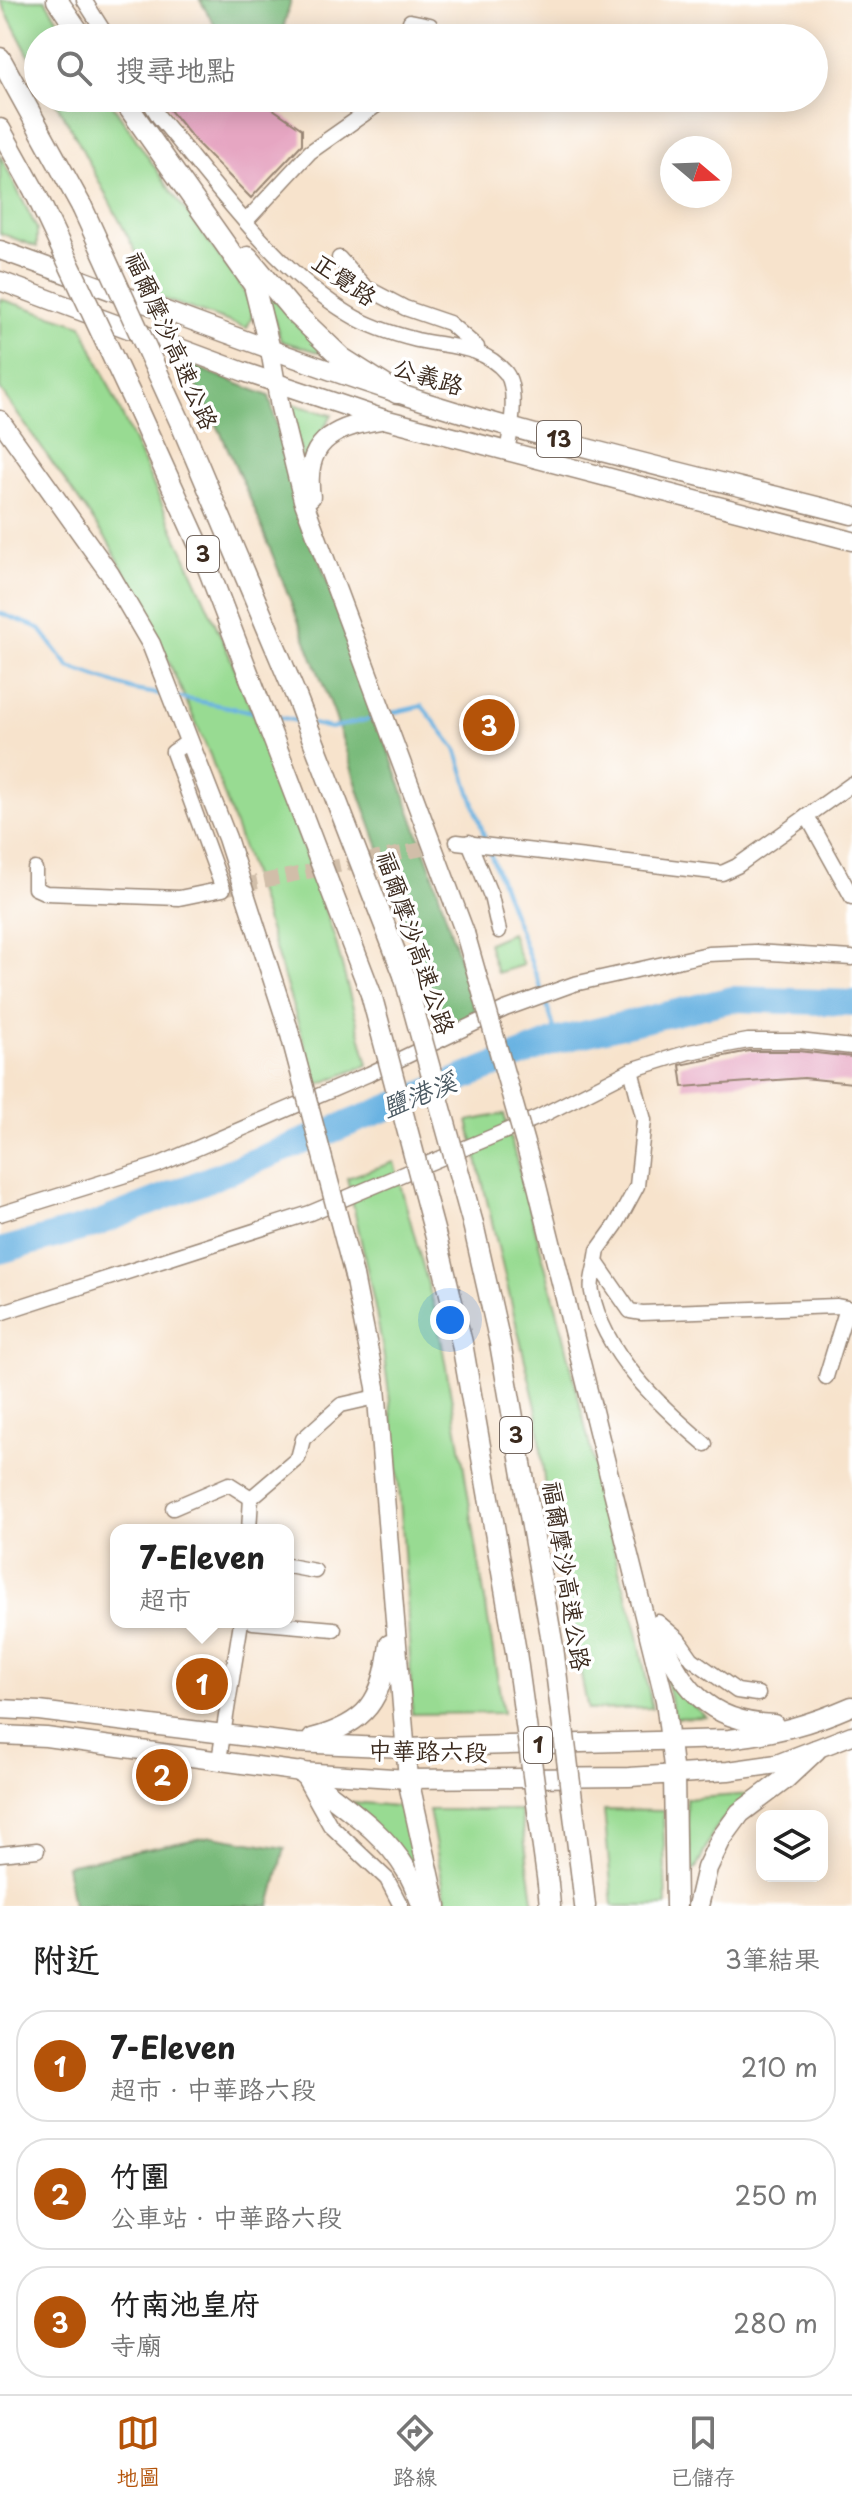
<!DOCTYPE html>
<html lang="zh-TW">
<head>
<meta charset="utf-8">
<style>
	body { margin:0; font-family:"Playpen Sans","LXGW WenKai TC",sans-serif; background:#f2f2f2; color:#222 }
	.controls { position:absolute; right:24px; bottom:24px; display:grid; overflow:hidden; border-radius:16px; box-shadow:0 4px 20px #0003 }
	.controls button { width:72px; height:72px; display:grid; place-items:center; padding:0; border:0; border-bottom:2px solid #e0e0e0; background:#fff; color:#222; font:40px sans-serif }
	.compass { position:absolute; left:660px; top:136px; width:72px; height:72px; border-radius:50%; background:#fff; box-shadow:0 4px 20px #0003; rotate:109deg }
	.you { position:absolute; left:450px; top:1320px; width:28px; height:28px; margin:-20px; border:6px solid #fff; border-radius:50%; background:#1a73e8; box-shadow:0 0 0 12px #1a73e833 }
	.badge { display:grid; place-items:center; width:52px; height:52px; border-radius:50%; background:#b45309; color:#fff; font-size:26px; font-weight:700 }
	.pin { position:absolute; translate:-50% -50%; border:4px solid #fff; box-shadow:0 2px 8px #0006 }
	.popup { position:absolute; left:110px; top:1524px; width:184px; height:104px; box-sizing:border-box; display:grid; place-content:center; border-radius:16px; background:#fff; filter:drop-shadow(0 2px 6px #0005); font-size:26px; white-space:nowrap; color:#767676 }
	.popup b { font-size:30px; color:#222 }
	.popup::after { content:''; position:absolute; left:50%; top:100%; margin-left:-16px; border:16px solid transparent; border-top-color:#fff }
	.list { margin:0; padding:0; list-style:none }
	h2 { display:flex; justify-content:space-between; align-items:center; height:104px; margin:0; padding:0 32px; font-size:34px }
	h2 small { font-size:26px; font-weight:400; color:#767676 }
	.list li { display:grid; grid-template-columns:52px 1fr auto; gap:24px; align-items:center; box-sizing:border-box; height:112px; margin:0 16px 16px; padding:0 16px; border:2px solid #e0e0e0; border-radius:32px }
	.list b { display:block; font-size:30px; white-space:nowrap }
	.list p { margin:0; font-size:26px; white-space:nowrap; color:#767676 }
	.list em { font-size:26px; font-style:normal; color:#767676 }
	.icon { flex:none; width:44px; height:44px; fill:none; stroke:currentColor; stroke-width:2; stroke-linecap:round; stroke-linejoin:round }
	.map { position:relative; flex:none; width:852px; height:1906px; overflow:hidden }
	.search { position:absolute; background:#fff; box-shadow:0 4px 20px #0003; left:24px; right:24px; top:24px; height:88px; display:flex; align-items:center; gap:20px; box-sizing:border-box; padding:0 28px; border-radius:44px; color:#767676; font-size:30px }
	.sheet { height:488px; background:#fff }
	nav { display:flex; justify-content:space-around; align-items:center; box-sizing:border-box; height:112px; border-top:2px solid #e0e0e0; background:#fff; font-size:22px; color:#767676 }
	nav a { display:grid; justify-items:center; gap:4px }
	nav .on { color:#b45309 }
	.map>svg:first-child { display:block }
	.green { fill:#98db92; stroke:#6a8258; stroke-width:2 }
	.forest { fill:#7abb7c; stroke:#5a724d; stroke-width:2 }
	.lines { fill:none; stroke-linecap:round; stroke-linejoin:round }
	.stream { stroke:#6ab3e2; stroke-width:4 }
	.river { stroke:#6ab3e2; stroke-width:26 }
	.building { fill:#e6a6c2 }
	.minor-tunnel { stroke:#d1bea9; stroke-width:14; stroke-dasharray:14 7; stroke-linecap:butt }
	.minor-casing { stroke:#998675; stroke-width:17 }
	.major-casing { stroke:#998675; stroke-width:21 }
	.highway-casing { stroke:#998675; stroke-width:23 }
	.minor { stroke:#fff; stroke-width:14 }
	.major { stroke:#fff; stroke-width:18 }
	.highway { stroke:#fff; stroke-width:20 }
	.major-bridge-casing { stroke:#998675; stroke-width:21; stroke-linecap:butt }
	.highway-bridge-casing { stroke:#998675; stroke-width:23; stroke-linecap:butt }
	.major-bridge { stroke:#fff; stroke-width:18 }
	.highway-bridge { stroke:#fff; stroke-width:20 }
	.labels { text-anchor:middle; stroke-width:7; stroke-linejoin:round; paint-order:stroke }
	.shield { fill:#fff; stroke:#766a62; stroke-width:2 }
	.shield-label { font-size:22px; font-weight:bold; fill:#3b2a1e }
	.street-label { font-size:24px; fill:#3b2a1e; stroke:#fff }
	.water-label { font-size:26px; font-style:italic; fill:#4b5a63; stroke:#fff }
</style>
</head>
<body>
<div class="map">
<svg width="852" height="1906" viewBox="0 0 852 1906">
	<rect width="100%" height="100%" fill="#fff"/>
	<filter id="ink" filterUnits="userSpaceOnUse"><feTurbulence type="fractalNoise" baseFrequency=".0125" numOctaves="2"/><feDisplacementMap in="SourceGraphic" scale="16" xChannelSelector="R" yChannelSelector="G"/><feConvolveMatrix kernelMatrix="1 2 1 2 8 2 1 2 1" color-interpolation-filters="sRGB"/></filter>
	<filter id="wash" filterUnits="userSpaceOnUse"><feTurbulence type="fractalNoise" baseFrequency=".006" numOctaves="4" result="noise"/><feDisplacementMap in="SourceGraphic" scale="32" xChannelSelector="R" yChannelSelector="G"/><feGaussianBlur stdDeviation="1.8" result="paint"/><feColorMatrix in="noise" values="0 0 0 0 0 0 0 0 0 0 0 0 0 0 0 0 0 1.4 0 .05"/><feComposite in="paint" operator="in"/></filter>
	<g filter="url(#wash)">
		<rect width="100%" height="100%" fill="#f7e3cc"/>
		<g class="green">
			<polygon points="0,0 45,0 70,38 38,38 38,73"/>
			<polygon points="53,98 108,98 171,191 240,284 252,306 252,316 247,328 160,298 72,130"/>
			<polygon points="0,155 37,229 37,247 0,233"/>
			<polygon points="265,290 325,354 281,341"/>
			<polygon points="0,299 82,325 231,659 286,798 335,939 368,1065 317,1085 251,871 210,755 149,617 109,543 0,389"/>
			<polygon points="289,403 332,415 303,462"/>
			<polygon points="511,933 523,965 497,973 488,943"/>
			<polygon points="504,1114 563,1332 618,1566 637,1631 652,1708 588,1710 546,1500 537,1411 468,1121"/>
			<path d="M394 1162 437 1317 463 1463 503 1713 412 1714C408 1596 401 1468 383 1351 373 1293 360 1235 347 1178Z"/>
			<polygon points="663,1667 681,1695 706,1717 674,1718"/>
			<path d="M751 1794C736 1806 723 1817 713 1833 705 1846 702 1864 691 1874L686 1799Z"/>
			<polygon points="353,1802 405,1807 420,1887"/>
			<polygon points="429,1810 520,1810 534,1906 447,1906"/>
			<polygon points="604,1810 663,1811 666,1906 613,1906"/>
		</g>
		<g class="forest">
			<polygon points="200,0 291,0 284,25 288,38 222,38"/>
			<polygon points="185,363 269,396 295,492 434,877 476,1014 440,1029 414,944 361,798 333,710 255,510 220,431"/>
			<polygon points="212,1836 285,1848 270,1906 73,1906 66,1865"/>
		</g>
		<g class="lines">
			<g class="stream">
				<polyline points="0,613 39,628 69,667 134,690 164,695"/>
				<polyline points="176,697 254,712"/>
				<polyline points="387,714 422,706 456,749 486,841"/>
				<polyline points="270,715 297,721"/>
				<polyline points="313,724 331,728 379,717"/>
				<polyline points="489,850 542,991"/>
				<polyline points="545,999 558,1040"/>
			</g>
			<polyline class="river" points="0,1251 94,1225 558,1040 733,999 852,1003"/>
		</g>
		<g id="blocks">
			<g class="building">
				<polygon points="160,98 257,98 302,129 302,144 251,198 196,142"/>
				<polygon points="749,1051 798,1051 852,1057 852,1083 804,1078 683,1087 680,1065"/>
			</g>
		</g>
	</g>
	<g filter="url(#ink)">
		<use href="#blocks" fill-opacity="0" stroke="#998675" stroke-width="2"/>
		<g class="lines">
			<polyline class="minor-tunnel" points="223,889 457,842"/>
			<g class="minor-casing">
				<g id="minor">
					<polyline points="84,0 108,38"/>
					<polyline points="410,21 430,25 435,38"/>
					<path d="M147 98 159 117C215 184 273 268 349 314 370 327 393 334 417 340 449 347 483 345 506 373 518 389 511 432 507 451"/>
					<polyline points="246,221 310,152 387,98"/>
					<polyline points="339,258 365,287 405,308 449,323 477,347"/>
					<polyline points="807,816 852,897"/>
					<polyline points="457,842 722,873 737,866 852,784"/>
					<polyline points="469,842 491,896 499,931"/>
					<polyline points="35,869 35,888 46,893 179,898 223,889 173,752 189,741"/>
					<polyline points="631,1070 644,1120 637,1186 616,1225 598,1250 596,1262 630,1311 642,1313 837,1306 852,1309"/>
					<polyline points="0,1214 158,1165 369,1074 505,1009 574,984 708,954 755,952 852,958"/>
					<path d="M596 1262C594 1271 590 1283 592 1292 603 1353 660 1406 705 1444"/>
					<polyline points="0,1313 310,1213 539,1117 631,1070 689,1052 748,1041 799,1041 852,1047"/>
					<polyline points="826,1377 847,1308"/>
					<polyline points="251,1498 298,1458 303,1439 341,1405 376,1397"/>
					<polyline points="173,1508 229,1484 251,1498"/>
					<polyline points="249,1530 251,1498"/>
					<polyline points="288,1566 315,1571"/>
					<polyline points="253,1622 334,1629"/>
					<polyline points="658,1622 678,1639 692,1659 737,1691 758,1694"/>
					<polyline points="219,1760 241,1622"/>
					<polyline points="305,1780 330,1825 387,1879 401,1906"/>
					<polyline points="0,1854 37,1850"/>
				</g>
			</g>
			<g class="major-casing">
				<g id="major">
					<path d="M0 250C132 297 261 349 394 392 544 441 700 476 852 515"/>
					<polyline points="0,281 244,372 384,419 852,541"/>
					<polyline points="270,350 280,407 303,500 465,933"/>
					<polyline points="0,420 110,574 151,644 227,838 288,1027"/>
					<path d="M311 497C303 443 332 427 380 420"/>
					<polyline points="536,1182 665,1700 674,1775"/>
					<polyline points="354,1276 376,1387 408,1779"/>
					<path d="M658 1625C677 1684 707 1723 774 1724"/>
					<path d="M0 1709 39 1711 296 1743 404 1748 729 1739C777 1733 808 1725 852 1706"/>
					<polyline points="0,1735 46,1737 301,1772 408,1779 629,1777 728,1771 777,1764 852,1735"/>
					<path d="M312 1738C368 1723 382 1701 389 1644"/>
				</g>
			</g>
			<g class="highway-casing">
				<g id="highway">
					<polyline points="57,0 83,38"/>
					<polyline points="0,58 82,207"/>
					<polyline points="122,98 254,285 270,350"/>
					<polyline points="0,129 35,192"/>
					<polyline points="248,257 294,312 342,358 397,393"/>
					<polyline points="134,402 201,550 371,994"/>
					<polyline points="181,424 296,696 404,975"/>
					<polyline points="473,1224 500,1343 553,1647"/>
					<polyline points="437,1241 462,1343 516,1652"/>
					<path d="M301 1772C338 1803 382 1828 407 1871 414 1882 418 1895 423 1906"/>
					<polyline points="674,1775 676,1906"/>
					<polyline points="408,1779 436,1906"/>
					<polyline points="582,1879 585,1906"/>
					<polyline points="548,1884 550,1906"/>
					<polyline points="698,1906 707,1868 721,1839 740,1813 785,1779 816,1750"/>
				</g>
			</g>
			<use href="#minor" class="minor"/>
			<use href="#major" class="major"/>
			<use href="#highway" class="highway"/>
			<g class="major-bridge-casing">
				<g id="major-bridge">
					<polyline points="465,933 536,1182"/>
					<polyline points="288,1027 354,1276"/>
				</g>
			</g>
			<g class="highway-bridge-casing">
				<g id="highway-bridge">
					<polyline points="35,192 134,402"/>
					<polyline points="82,207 181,424"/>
					<polyline points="404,975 473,1224"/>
					<polyline points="371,994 437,1241"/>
					<polyline points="553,1647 582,1879"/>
					<polyline points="516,1652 548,1884"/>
				</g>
			</g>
			<use href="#major-bridge" class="major-bridge"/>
			<use href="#highway-bridge" class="highway-bridge"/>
		</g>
	</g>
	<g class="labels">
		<g class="shield">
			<rect x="537" y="421" width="44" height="36" rx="6"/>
			<rect x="187" y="536" width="32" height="36" rx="6"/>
			<rect x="500" y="1417" width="32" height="36" rx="6"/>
			<rect x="524" y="1727" width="28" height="36" rx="6"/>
		</g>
		<g class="shield-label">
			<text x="559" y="447">13</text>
			<text x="203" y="562">3</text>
			<text x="516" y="1443">3</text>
			<text x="538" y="1753">1</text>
		</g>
		<g class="street-label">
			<text transform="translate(344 280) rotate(35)" y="8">正覺路</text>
			<text transform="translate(171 341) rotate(66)" y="8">福爾摩沙高速公路</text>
			<text transform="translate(428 377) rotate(17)" y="8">公義路</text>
			<text transform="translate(415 943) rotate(71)" y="8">福爾摩沙高速公路</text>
			<text transform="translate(566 1576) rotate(81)" y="8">福爾摩沙高速公路</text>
			<text transform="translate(428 1752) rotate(1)" y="8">中華路六段</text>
		</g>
		<g class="water-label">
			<text transform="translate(419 1095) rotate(-22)" y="9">鹽港溪</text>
		</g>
	</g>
</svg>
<div class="controls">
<button><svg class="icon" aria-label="layers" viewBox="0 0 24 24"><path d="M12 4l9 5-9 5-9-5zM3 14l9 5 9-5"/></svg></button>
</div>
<svg class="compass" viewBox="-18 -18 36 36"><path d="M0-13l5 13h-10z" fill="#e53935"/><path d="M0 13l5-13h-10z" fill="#767676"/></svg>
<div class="you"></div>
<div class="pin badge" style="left:202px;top:1684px">1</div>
<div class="popup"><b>7-Eleven</b>超市</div>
<div class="pin badge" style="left:162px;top:1775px">2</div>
<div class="pin badge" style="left:489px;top:725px">3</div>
<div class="search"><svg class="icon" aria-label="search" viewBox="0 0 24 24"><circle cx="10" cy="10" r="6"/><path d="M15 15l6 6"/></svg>搜尋地點</div>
</div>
<section class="sheet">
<h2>附近<small>3筆結果</small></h2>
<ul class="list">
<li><span class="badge">1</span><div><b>7-Eleven</b><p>超市 · 中華路六段</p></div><em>210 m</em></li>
<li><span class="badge">2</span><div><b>竹圍</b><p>公車站 · 中華路六段</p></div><em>250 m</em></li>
<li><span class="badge">3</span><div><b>竹南池皇府</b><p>寺廟</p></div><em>280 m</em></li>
</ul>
</section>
<nav>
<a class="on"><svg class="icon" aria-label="map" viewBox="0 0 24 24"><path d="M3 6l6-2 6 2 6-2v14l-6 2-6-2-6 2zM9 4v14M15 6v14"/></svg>地圖</a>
<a><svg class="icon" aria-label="directions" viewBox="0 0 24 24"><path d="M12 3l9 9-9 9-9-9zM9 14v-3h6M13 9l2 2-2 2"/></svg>路線</a>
<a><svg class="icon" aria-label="saved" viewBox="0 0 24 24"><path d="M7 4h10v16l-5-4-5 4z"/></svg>已儲存</a>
</nav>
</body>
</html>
